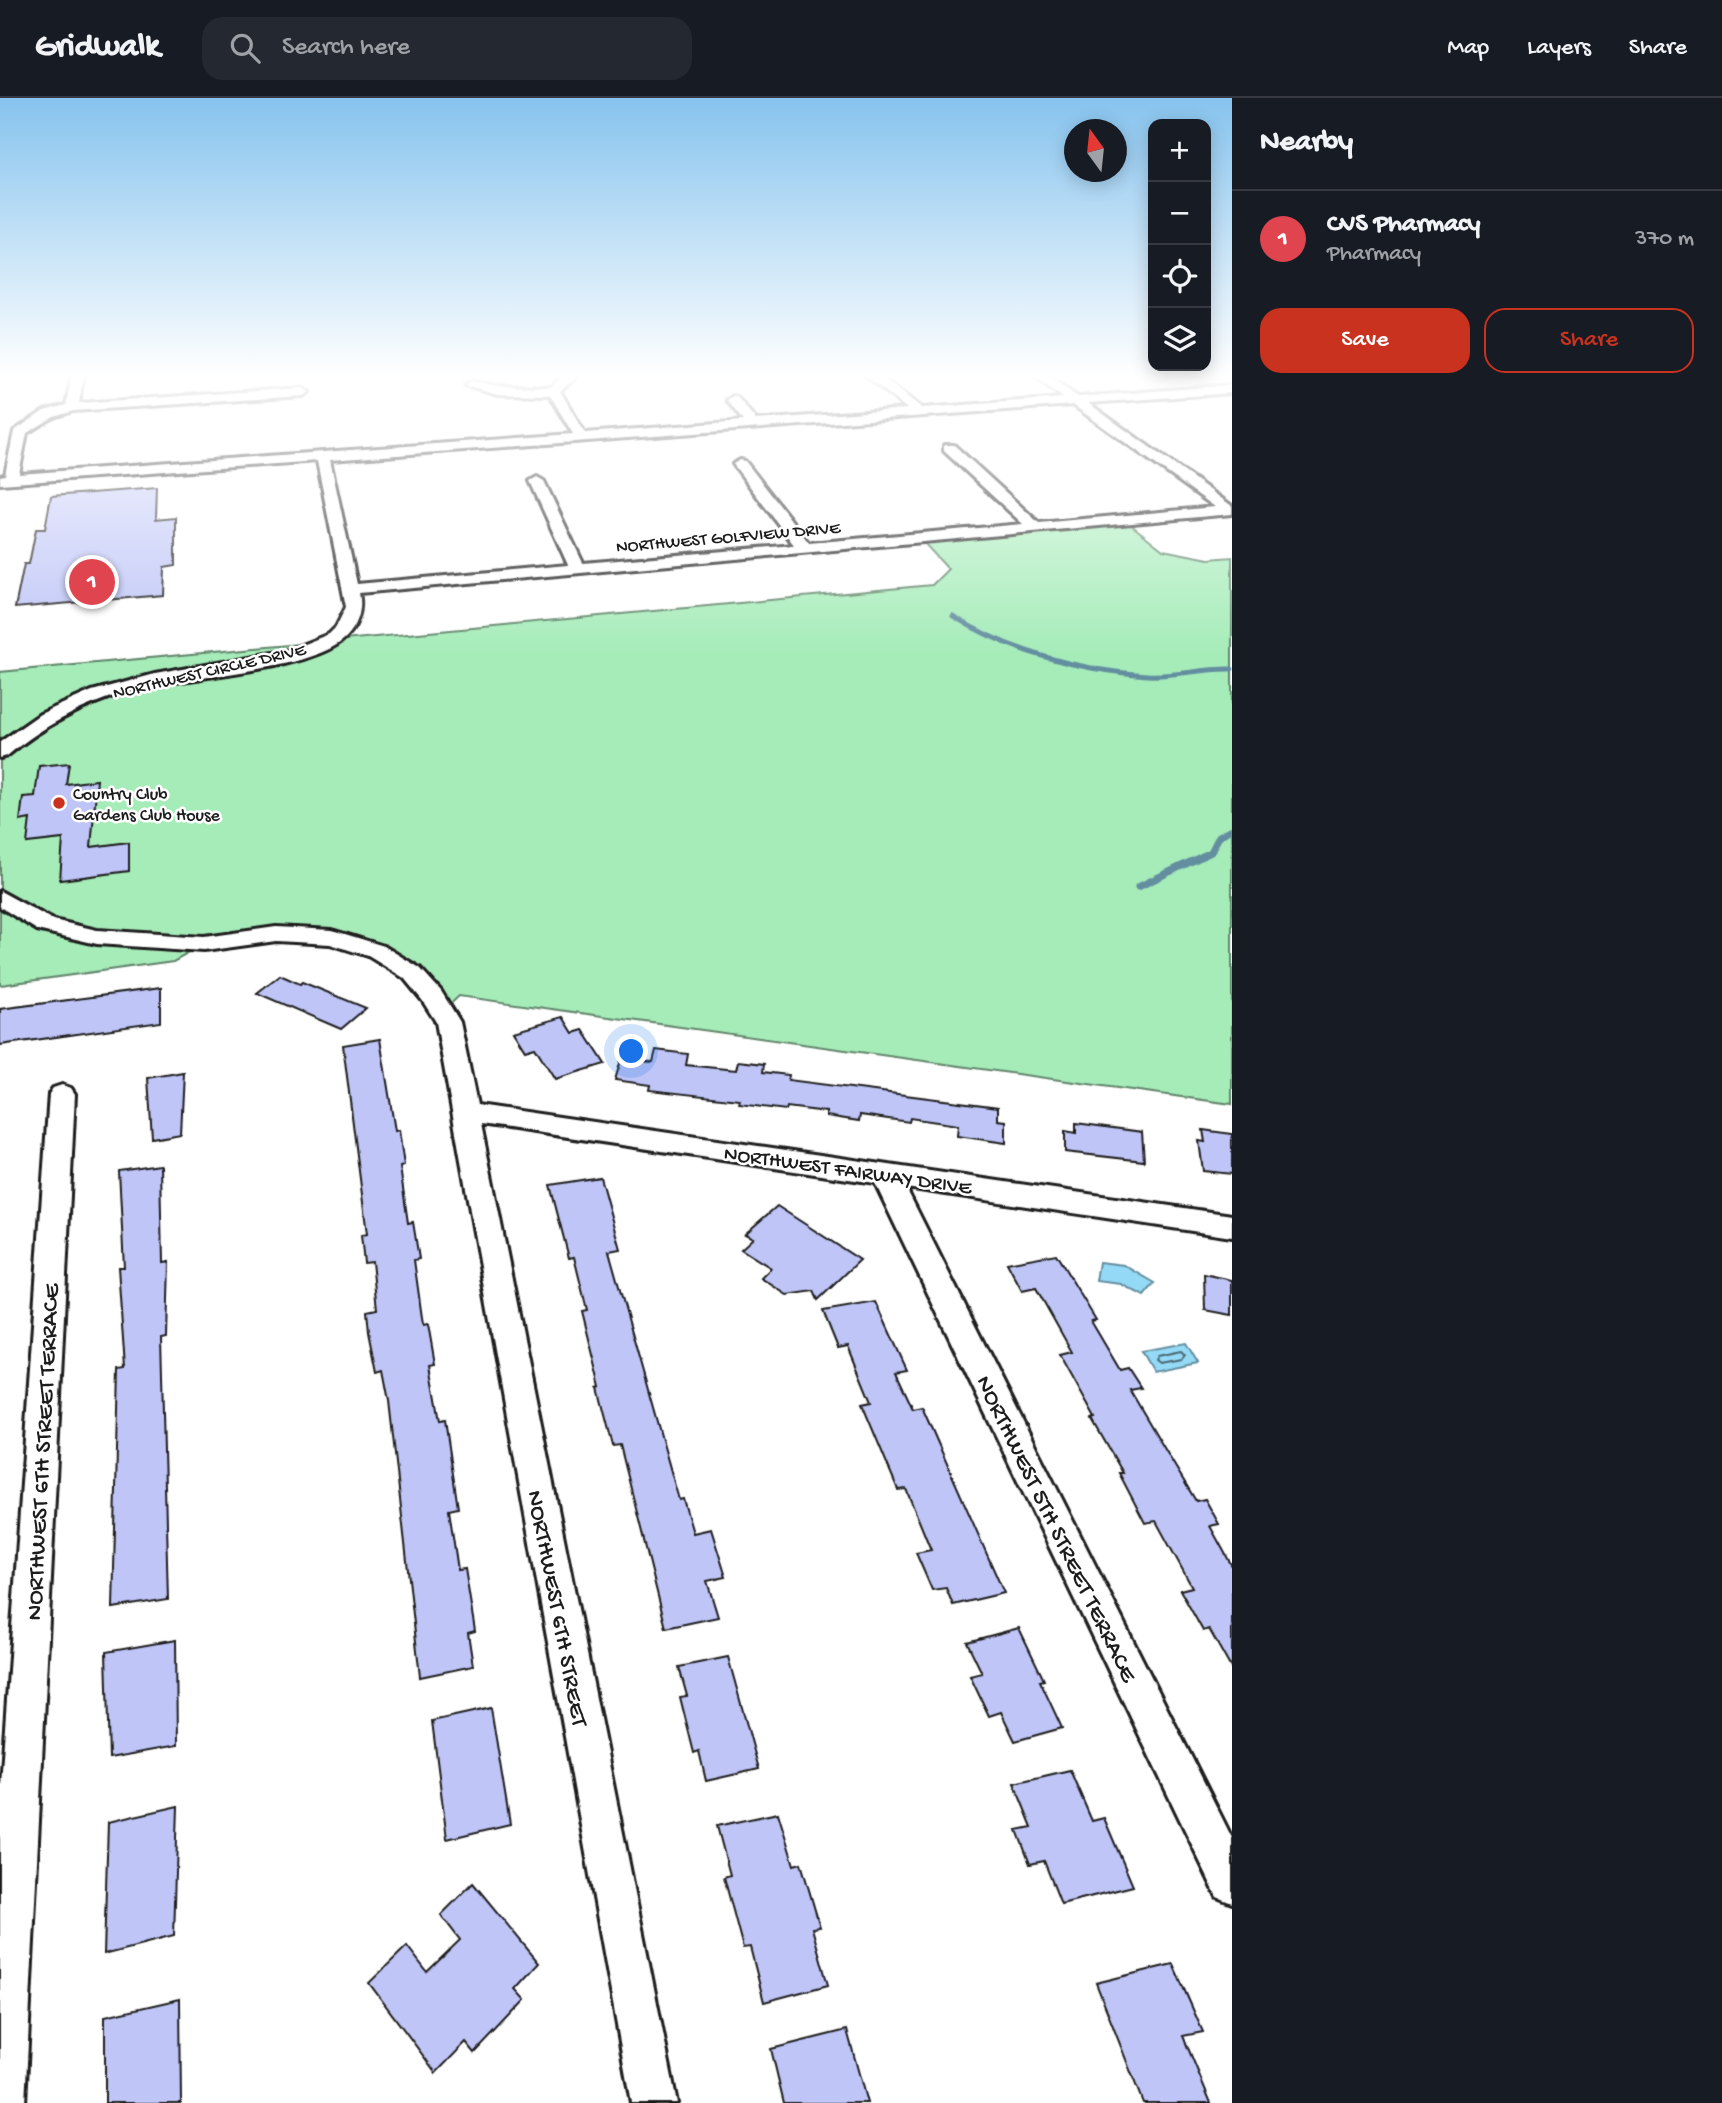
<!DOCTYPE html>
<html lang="en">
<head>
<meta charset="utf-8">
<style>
	body { margin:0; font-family:"Gochi Hand",sans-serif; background:#242831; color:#f1f3f6 }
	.controls { position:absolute; right:21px; top:21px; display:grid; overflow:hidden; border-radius:14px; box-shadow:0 4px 18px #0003 }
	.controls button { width:63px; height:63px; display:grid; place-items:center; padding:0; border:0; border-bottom:2px solid #363941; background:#171b24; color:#f1f3f6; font:35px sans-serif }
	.compass { position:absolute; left:1064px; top:21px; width:63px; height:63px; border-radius:50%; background:#171b24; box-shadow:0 4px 18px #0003; rotate:345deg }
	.you { position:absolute; left:632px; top:954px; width:24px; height:24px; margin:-18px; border:5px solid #fff; border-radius:50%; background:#1a73e8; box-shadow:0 0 0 10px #1a73e833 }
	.badge { display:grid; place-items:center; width:46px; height:46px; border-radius:50%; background:#c8321e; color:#fff; font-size:23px; font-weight:700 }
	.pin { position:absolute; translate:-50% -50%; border:4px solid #fff; box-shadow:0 2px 7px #0006 }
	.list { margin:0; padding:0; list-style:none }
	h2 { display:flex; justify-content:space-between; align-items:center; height:91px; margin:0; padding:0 28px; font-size:30px }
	h2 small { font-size:23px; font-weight:400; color:#9ea1a6 }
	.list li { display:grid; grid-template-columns:46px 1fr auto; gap:21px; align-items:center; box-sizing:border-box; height:98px; padding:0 28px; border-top:2px solid #363941 }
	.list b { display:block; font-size:26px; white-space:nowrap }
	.list p { margin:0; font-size:23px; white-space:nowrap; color:#9ea1a6 }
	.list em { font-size:23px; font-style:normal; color:#9ea1a6 }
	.actions { display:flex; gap:14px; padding:21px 28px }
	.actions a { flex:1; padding:16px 0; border:2px solid #c8321e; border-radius:21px; text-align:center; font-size:24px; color:#c8321e }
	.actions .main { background:#c8321e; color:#fff }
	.icon { flex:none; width:38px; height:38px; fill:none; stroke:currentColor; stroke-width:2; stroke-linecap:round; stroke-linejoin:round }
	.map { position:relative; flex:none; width:1232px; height:2005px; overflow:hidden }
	header { display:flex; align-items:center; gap:42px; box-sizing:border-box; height:98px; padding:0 35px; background:#171b24; border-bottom:2px solid #363941 }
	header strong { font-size:33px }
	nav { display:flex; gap:38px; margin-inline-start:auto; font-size:24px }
	.search { width:490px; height:63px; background:#242831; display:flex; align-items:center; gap:18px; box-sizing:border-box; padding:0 24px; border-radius:21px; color:#9ea1a6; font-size:26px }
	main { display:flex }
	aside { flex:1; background:#171b24 }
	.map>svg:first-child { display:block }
	.green { fill:#a6ecb9; stroke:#61846a; stroke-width:2 }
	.water { fill:#94daf6; stroke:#648e9f; stroke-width:2 }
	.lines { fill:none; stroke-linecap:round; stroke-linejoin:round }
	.shore { stroke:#4c6873; stroke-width:2 }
	.stream-far1 { stroke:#648e9f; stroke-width:5 }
	.stream { stroke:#648e9f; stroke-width:7 }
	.building { fill:#bfc5f7; stroke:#1c1c1c; stroke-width:2 }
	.minor-casing { stroke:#1c1c1c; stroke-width:6 }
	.minor { fill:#fff; fill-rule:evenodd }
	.poi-dot { fill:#c8321e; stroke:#fff; stroke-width:2.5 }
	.labels { text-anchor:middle; stroke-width:5; stroke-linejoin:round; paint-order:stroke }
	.far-street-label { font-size:18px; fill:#1c1c1c; stroke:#fff }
	.far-poi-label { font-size:18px; fill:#1c1c1c; stroke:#fff; text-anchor:start }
	.street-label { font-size:21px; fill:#1c1c1c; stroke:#fff }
	.near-street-label { font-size:24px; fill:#1c1c1c; stroke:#fff }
</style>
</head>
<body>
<header>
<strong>Gridwalk</strong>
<div class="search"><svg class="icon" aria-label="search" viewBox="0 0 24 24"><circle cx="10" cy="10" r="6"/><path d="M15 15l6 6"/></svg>Search here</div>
<nav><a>Map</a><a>Layers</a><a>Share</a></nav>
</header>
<main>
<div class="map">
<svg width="1232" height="2005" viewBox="0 0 1232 2005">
	<rect width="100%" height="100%" fill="#fff"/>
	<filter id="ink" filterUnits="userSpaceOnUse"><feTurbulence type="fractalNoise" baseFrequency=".0143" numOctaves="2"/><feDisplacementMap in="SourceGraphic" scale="14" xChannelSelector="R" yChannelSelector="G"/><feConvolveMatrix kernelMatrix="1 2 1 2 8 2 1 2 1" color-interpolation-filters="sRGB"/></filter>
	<g filter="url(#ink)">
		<polygon class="green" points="1130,426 1163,452 1209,461 1232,459 1232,1006 459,898 442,914 412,875 332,839 204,846 173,863 0,887 0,574 932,487 948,471 924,445"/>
		<g class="water">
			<polygon points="1099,1164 1124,1167 1155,1185 1144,1198 1121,1186 1096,1183"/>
			<polygon points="1186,1245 1198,1265 1153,1274 1141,1253"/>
		</g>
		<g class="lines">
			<polygon class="shore" points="1181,1253 1185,1257 1182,1261 1159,1265 1155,1262 1157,1258"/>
			<path class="stream-far1" d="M953 518C1008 553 1081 573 1147 577 1175 579 1203 570 1232 571"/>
			<polyline class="stream" points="1138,789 1211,754 1219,738 1232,731"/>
		</g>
		<g class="building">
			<polygon points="157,390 156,421 176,419 176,467 164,469 163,497 15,510 24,466 29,466 36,431 45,431 51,398"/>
			<polygon points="69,665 66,686 97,682 91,749 129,744 129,773 60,782 63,741 27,745 30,721 20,723 23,699 35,698 39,668"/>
			<polygon points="280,877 300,886 302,884 366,910 341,931 257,895"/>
			<polygon points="161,890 161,924 0,947 0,911"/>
			<polygon points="563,919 573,935 583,932 605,966 555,981 535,949 525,952 513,933"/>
			<polygon points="380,941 395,1033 399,1032 404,1068 400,1069 408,1125 413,1124 419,1161 414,1162 423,1227 428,1226 435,1266 430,1267 440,1323 445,1322 458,1410 449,1412 458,1472 465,1471 475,1533 468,1535 473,1568 420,1579 389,1303 383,1272 377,1274 369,1234 367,1213 377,1211 372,1164 364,1165 361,1137 367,1136 343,947"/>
			<polygon points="656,952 688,956 686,967 736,972 738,963 764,966 763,974 789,977 788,982 998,1009 998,1022 1006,1023 1006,1045 957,1038 958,1027 910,1020 909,1024 860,1017 859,1023 826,1018 826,1014 787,1009 786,1012 739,1006 740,1002 649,992 650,987 615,982 621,962 653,964"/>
			<polygon points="183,974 180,1035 152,1040 148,980"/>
			<polygon points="1076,1025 1142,1034 1144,1063 1065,1054 1065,1033 1076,1035"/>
			<polygon points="1203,1032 1232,1036 1232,1076 1203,1073 1199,1043 1205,1044"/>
			<polygon points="160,1067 162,1165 168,1164 166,1238 161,1239 168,1501 113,1510 119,1272 125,1271 118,1169 124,1169 119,1073"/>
			<polygon points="600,1079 620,1151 609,1153 679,1402 683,1401 693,1435 711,1431 726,1479 707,1483 718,1519 666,1530 620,1347 613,1348 598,1290 601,1289 582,1213 587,1212 574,1159 569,1160 550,1087"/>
			<polygon points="777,1108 860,1162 818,1202 814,1193 787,1197 761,1180 771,1170 741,1151 753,1140 745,1136"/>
			<polygon points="1056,1156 1096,1222 1091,1223 1120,1272 1128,1270 1141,1290 1130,1292 1173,1365 1196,1403 1205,1401 1219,1426 1210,1428 1232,1468 1232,1572 1209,1531 1203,1533 1180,1492 1192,1489 1156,1423 1145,1425 1119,1375 1123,1375 1092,1321 1095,1320 1060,1257 1072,1254 1036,1190 1022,1193 1007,1165"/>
			<polygon points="1204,1176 1232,1182 1232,1217 1205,1212"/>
			<polygon points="876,1204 907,1272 896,1274 913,1311 922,1309 1004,1495 953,1507 946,1490 932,1492 916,1455 931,1452 906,1391 898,1392 862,1306 871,1304 848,1248 838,1250 823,1213"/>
			<polygon points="1019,1530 1044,1582 1040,1583 1062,1630 1015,1643 1001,1614 989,1618 970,1578 982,1575 967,1544"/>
			<polygon points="175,1542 176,1648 109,1660 106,1554"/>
			<polygon points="728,1559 759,1671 706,1683 699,1653 694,1655 680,1599 687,1598 679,1569"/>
			<polygon points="491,1610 510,1726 447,1741 432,1623"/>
			<polygon points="1070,1672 1092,1723 1104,1720 1133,1788 1061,1806 1044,1763 1030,1766 1017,1732 1032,1729 1014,1685"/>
			<polygon points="178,1708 174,1838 104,1856 108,1724"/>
			<polygon points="778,1715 794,1767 801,1765 820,1829 812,1830 828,1887 764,1904 750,1849 743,1850 724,1779 730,1777 717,1728"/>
			<polygon points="473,1785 539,1865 515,1891 525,1902 475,1955 466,1944 436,1975 369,1885 407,1848 427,1874 460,1842 441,1817"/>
			<polygon points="1173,1866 1203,1934 1183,1938 1211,2005 1143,2005 1096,1885"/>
			<polygon points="180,1901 181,2005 105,2005 105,1918"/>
			<polygon points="847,1932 867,2005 784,2005 771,1951"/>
		</g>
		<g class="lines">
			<g class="minor-casing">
				<g id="minor">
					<path d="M72 275H84L79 305 303 290 309 294 303 298 73 313 54 319 27 335 19 376 573 336 550 297 498 296 465 287 471 283 498 288 551 289 567 275H581L560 293 585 335 743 323 727 302 733 298 737 299 756 322 907 311 863 275H876L922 310 1063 300 1031 275H1044L1078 299 1232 287V295L1088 305 1232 408V416L359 495C363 512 357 531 342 543 304 574 182 578 129 593 83 607 44 627 7 658L0 660V644L40 616 92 593 155 576 289 552 329 536 336 529 346 509 317 363 0 386V378L5 377 14 333 44 313 66 307ZM1073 307 1215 409 1039 425 954 347H944V353L1023 426 809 445 745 363 740 362 733 366 794 447 583 465 544 383 537 379 530 383 568 467 357 486 330 362Z"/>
					<polygon points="0,793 53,822 97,832 204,839 276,829 332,832 384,848 420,870 441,893 460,924 477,1007 1232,1117 1232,1139 906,1090 1232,1740 1232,1805 1217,1799 875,1085 481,1026 677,2005 631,2005 436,924 422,902 404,880 368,858 330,846 276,843 204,853 97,846 37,832 0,809"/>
					<polygon points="62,987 71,990 75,996 25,2005 0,2005 0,1702 49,996 53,990"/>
				</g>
			</g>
			<use href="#minor" class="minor"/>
		</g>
	</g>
	<linearGradient id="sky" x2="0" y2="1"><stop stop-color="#86c3ee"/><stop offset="0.5" stop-color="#fff"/><stop offset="1" stop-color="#fff" stop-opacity="0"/></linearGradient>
	<rect width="1232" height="555" fill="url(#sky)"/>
	<circle class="poi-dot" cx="59" cy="705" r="7"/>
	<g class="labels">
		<g class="far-street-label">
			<text transform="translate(728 438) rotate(-5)" y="6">NORTHWEST GOLFVIEW DRIVE</text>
			<text transform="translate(209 572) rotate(-13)" y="6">NORTHWEST CIRCLE DRIVE</text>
		</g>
		<g class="far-poi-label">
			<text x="73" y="701">Country Club<tspan x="73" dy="21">Gardens Club House</tspan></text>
		</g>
		<g class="street-label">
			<text transform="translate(848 1071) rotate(8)" y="7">NORTHWEST FAIRWAY DRIVE</text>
		</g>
		<g class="near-street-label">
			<text transform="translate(41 1354) rotate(-87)" y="8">NORTHWEST 6TH STREET TERRACE</text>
			<text transform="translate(1058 1430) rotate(64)" y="8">NORTHWEST 5TH STREET TERRACE</text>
			<text transform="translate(559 1510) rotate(79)" y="8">NORTHWEST 6TH STREET</text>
		</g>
	</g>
</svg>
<div class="controls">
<button>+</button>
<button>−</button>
<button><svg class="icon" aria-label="locate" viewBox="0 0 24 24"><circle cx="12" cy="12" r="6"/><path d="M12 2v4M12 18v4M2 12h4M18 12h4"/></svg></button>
<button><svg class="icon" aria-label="layers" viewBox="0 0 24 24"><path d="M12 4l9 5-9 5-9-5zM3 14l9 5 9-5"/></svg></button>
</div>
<svg class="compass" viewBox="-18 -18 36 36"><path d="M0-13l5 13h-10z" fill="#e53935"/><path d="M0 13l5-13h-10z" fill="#9ea1a6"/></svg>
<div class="you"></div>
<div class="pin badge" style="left:92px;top:484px;background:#e0444e">1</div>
</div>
<aside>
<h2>Nearby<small></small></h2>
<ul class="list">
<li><span class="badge" style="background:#e0444e">1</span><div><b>CVS Pharmacy</b><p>Pharmacy</p></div><em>370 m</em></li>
</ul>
<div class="actions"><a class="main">Save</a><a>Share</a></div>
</aside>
</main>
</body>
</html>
